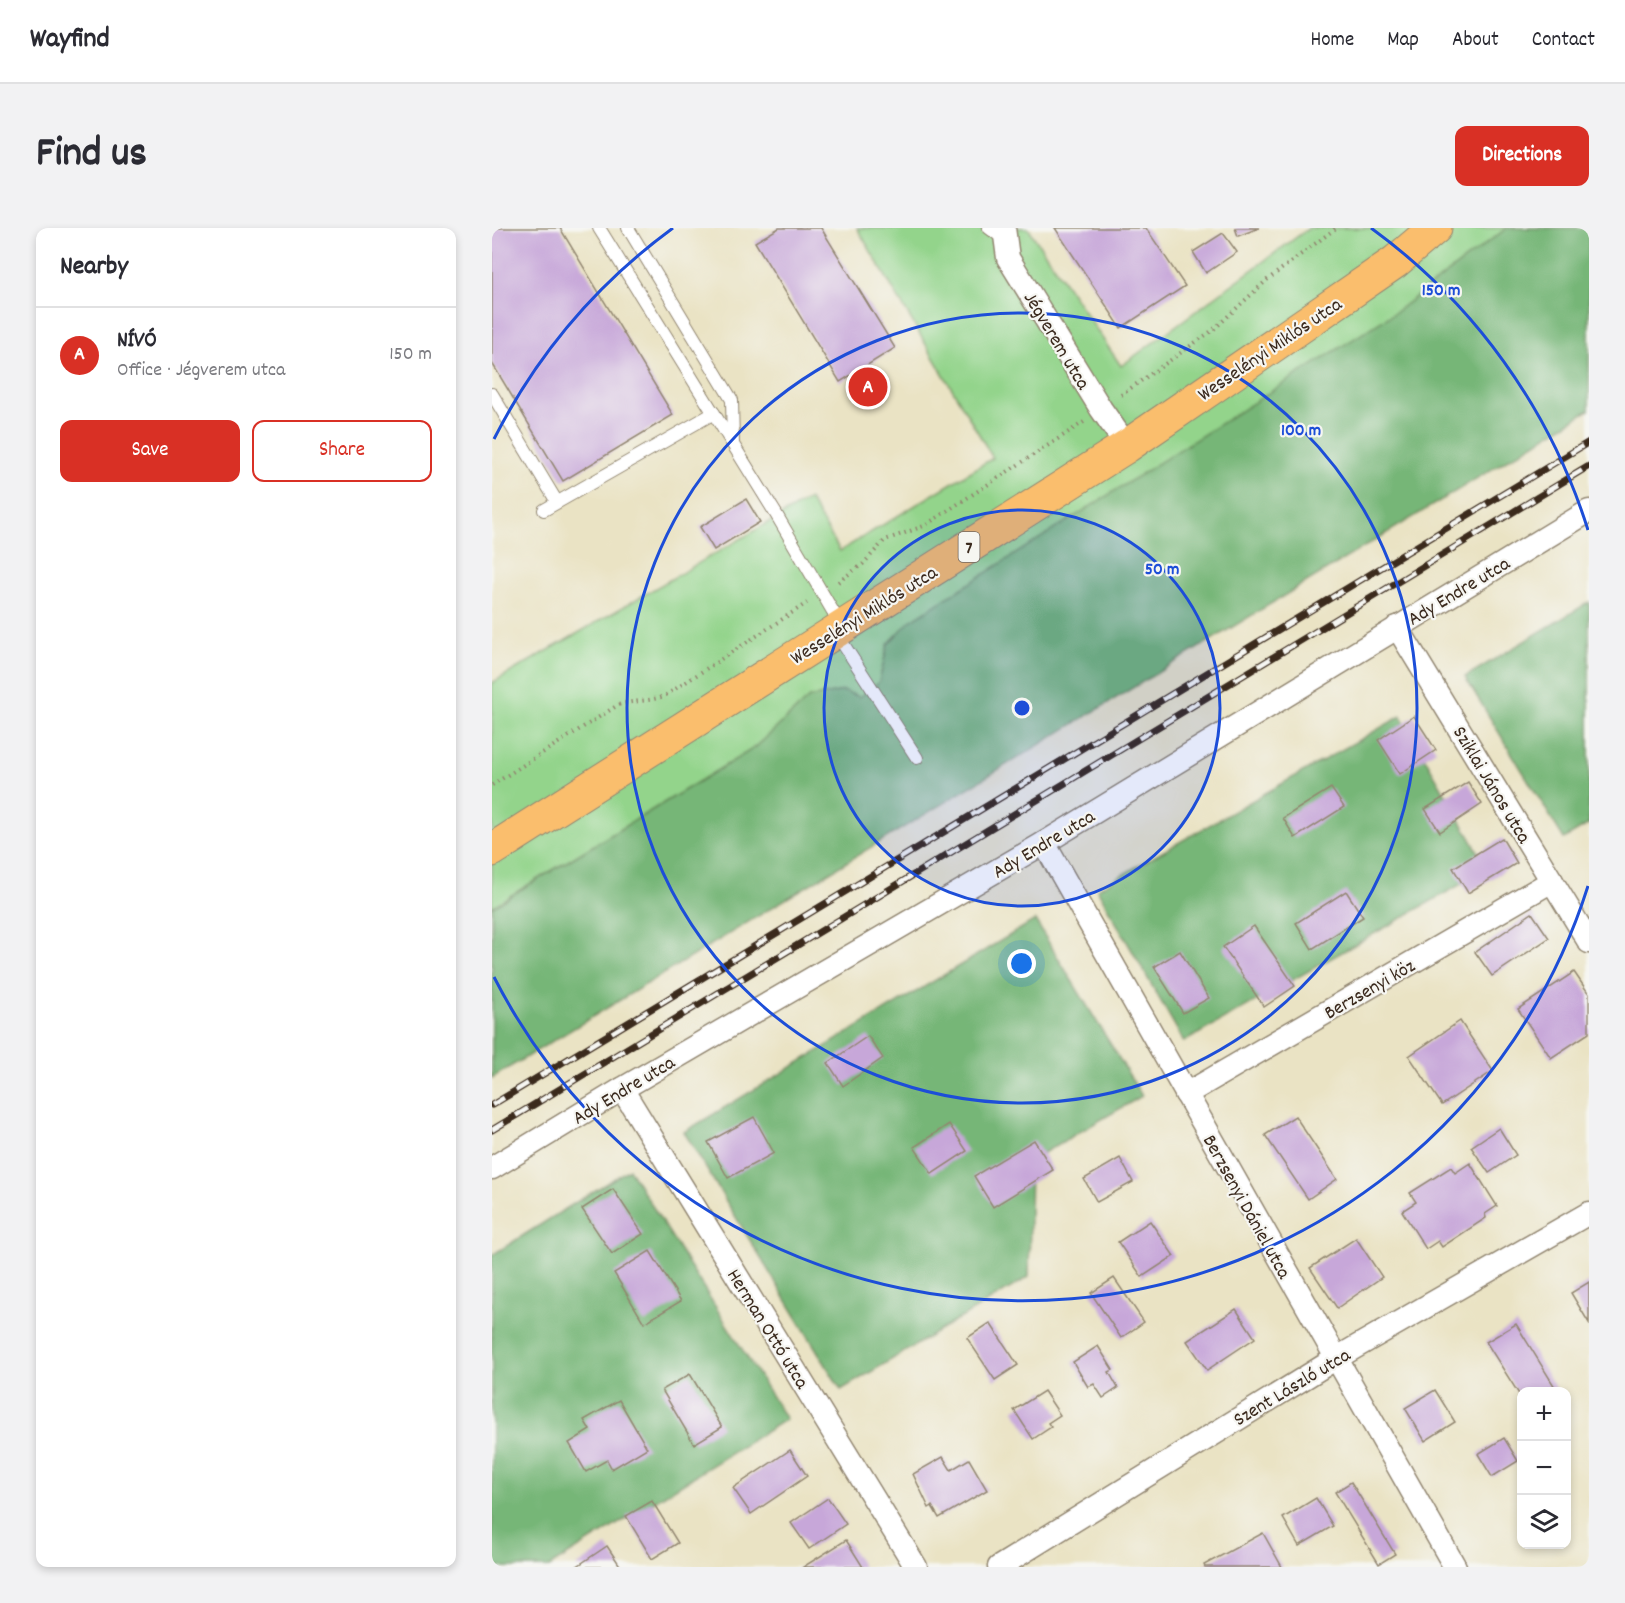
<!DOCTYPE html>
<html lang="en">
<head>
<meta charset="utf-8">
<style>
	body { margin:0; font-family:Dekko,sans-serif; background:#f2f2f3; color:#2b2b33 }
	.controls { position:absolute; right:18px; bottom:18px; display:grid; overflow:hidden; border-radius:12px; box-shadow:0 3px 9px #0003 }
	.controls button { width:54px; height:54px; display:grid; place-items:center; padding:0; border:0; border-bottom:2px solid #e1e1e2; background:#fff; color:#2b2b33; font:30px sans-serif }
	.you { position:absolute; left:530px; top:736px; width:21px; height:21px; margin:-15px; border:4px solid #fff; border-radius:50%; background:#1a73e8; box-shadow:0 0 0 9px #1a73e833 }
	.badge { display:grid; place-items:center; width:39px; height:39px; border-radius:50%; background:#d93025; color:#fff; font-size:20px; font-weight:700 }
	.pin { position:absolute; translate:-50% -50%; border:3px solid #fff; box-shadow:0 2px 6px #0006 }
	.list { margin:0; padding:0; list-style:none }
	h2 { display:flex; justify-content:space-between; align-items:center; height:78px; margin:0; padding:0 24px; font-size:26px }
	h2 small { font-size:20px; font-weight:400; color:#7c7c81 }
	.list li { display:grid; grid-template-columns:39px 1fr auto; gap:18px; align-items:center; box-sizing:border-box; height:96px; padding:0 24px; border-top:2px solid #e1e1e2 }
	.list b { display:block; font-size:22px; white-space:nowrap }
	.list p { margin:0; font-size:20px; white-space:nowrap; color:#7c7c81 }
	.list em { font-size:20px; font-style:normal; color:#7c7c81 }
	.actions { display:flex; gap:12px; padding:18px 24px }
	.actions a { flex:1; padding:14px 0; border:2px solid #d93025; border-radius:12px; text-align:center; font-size:21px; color:#d93025 }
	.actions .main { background:#d93025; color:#fff }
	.icon { flex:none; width:33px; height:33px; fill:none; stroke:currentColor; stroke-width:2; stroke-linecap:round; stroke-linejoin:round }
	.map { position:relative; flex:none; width:1097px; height:1339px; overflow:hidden; border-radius:12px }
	header { display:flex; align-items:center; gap:36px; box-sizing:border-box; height:84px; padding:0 30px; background:#fff; border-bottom:2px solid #e1e1e2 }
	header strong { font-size:28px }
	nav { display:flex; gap:33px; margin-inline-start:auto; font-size:21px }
	.intro { display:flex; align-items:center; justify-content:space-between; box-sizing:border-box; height:144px; padding:0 36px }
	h1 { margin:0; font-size:42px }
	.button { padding:15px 27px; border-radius:12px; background:#d93025; color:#fff; font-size:21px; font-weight:700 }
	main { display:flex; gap:36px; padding:0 36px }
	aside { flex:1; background:#fff; border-radius:12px; box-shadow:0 3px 9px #0003 }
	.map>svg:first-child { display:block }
	.green { fill:#93d48b; stroke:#677f54; stroke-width:1.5 }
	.forest { fill:#76b677; stroke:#58704a; stroke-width:1.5 }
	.building { fill:#c7a7d9 }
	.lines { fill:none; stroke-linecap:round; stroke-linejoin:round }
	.lane-casing { stroke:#928671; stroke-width:14 }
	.street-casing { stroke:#928671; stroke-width:25 }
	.primary-casing { stroke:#928671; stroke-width:35 }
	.path { stroke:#928671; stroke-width:4; stroke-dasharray:1.5 4.5; stroke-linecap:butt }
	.lane { stroke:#fff; stroke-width:12 }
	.street { stroke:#fff; stroke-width:22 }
	.primary { stroke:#fabe6d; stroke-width:33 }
	.rail-casing { stroke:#3b2a1e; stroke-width:7 }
	.rail { stroke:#f6f6f2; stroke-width:4.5; stroke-dasharray:14; stroke-linecap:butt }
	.ring { fill:none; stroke:#1d4ed8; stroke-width:3 }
	.labels { text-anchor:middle; stroke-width:4.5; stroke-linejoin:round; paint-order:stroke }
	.shield { fill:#f6f6f2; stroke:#73675e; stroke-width:1.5 }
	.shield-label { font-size:18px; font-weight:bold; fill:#3b2a1e }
	.street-label { font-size:20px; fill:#3b2a1e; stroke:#f6f6f2 }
	.centre { fill:#1d4ed8; stroke:#f6f6f2; stroke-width:3 }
	.ring-label { font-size:18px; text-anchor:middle; font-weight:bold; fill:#1d4ed8; stroke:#f6f6f2; stroke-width:4.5; stroke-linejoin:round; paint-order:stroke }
</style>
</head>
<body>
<header>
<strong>Wayfind</strong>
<nav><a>Home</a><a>Map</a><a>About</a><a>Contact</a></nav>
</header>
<div class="intro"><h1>Find us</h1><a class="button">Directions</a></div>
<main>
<aside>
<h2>Nearby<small></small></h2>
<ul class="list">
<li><span class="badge">A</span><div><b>NÍVÓ</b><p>Office · Jégverem utca</p></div><em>150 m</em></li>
</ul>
<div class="actions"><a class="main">Save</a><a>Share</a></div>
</aside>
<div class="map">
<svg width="1097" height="1339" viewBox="0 0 1097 1339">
	<rect width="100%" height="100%" fill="#f6f6f2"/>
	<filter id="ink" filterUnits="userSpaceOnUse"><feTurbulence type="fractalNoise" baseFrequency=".0167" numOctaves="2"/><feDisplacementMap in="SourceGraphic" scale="12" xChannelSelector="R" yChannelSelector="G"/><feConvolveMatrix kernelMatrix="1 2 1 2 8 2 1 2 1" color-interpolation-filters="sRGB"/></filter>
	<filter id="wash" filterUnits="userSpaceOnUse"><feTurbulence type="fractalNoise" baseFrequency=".008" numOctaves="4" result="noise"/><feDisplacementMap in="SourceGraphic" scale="24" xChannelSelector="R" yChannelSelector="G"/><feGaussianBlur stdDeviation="1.35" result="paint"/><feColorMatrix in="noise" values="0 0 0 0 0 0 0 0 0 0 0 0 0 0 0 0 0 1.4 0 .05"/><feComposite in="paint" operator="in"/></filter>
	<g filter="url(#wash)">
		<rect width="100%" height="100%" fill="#eae3c4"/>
		<polygon class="green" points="365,0 536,0 629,138 817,0 1015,0 901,86 396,416 387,454 368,469 351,463 317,470 264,519 0,679 0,455 317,271 348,323 501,230"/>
		<g class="forest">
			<polygon points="1015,0 1097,0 1097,182 0,850 0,679 264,519 317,470 351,463 368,469 387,454 396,416 418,393 901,86"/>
			<polygon points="1097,374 1097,596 1072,611 973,449"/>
			<polygon points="909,488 996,641 692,814 605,661"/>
			<polygon points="543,692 650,868 539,932 537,1049 349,1162 192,904"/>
			<polygon points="137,941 294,1191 57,1339 0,1339 0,1027"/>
		</g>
		<g id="blocks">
			<g class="building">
				<polygon points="0,0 68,0 181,187 71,253 0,135"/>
				<polygon points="287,0 329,0 403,120 348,154 263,14"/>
				<polygon points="563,0 654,0 693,58 629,100"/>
				<polygon points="743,0 767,0 746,8"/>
				<polygon points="731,5 745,24 714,45 701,24"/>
				<polygon points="254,271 268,294 222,322 208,299"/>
				<polygon points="922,488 944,522 908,546 886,512"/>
				<polygon points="976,554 990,576 948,604 933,581"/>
				<polygon points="839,560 852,579 803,610 791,590"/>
				<polygon points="1010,610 1025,635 976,665 961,640"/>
				<polygon points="854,663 871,689 820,721 804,695"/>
				<polygon points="1040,685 1057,710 1000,748 983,724"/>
				<polygon points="762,698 803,758 772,779 731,719"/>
				<polygon points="688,723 717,770 691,785 662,739"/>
				<polygon points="1082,744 1097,766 1097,805 1059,830 1026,781"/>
				<polygon points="968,793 1001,843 950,877 917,828"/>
				<polygon points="376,808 391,830 351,858 336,835"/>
				<polygon points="803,888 845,951 816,971 773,907"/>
				<polygon points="262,889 282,925 236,950 216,914"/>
				<polygon points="457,896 475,923 440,946 422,919"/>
				<polygon points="1007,900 1024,927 997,945 979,919"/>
				<polygon points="542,912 561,942 501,979 482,948"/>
				<polygon points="628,930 641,954 605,974 592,951"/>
				<polygon points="978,935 1005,978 993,986 994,990 950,1019 946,1013 934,1021 910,983 924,974 918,965 959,939 963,945"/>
				<polygon points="121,961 151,1006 120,1026 90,981"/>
				<polygon points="658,993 682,1028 650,1049 626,1014"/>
				<polygon points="864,1010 890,1049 845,1080 818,1040"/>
				<polygon points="158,1023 189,1073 152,1095 122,1045"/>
				<polygon points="622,1050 652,1094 629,1110 599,1065"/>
				<polygon points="1097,1054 1097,1095 1079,1065"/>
				<polygon points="744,1081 763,1110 715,1142 695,1113"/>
				<polygon points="498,1095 526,1137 503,1152 475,1110"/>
				<polygon points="1024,1096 1066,1164 1030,1164 1030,1171 994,1114"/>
				<polygon points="606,1118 621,1142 617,1144 626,1160 611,1170 602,1156 596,1159 581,1134"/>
				<polygon points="198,1146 230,1199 202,1216 170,1162"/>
				<polygon points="943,1162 963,1194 933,1213 913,1180"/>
				<polygon points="552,1163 568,1187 556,1195 559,1199 541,1211 522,1182"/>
				<polygon points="127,1172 155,1220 120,1241 115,1232 94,1244 77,1215 98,1202 92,1192"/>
				<polygon points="1012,1210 1026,1233 1000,1249 986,1226"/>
				<polygon points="298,1222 315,1248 259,1286 241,1260"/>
				<polygon points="451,1229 459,1242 477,1231 495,1262 447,1290 440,1278 437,1280 421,1246"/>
				<polygon points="859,1254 903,1326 887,1336 843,1264"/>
				<polygon points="336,1270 354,1296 317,1321 299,1295"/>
				<polygon points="824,1270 841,1298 807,1318 791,1290"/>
				<polygon points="160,1273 186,1315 160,1331 134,1288"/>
				<polygon points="771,1305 790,1339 713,1339 712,1337"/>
				<polygon points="354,1312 371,1339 311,1339"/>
				<polygon points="115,1318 129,1339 84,1339"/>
			</g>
		</g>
	</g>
	<g filter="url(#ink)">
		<use href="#blocks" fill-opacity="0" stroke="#928671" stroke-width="1.5"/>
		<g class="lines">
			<g class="lane-casing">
				<g id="lane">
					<polyline points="107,0 284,286 350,399"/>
					<polyline points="136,0 240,172 241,215"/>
					<polyline points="497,0 512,11"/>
					<polyline points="0,166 65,274"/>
					<polyline points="52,282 222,185"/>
					<polyline points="344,405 425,530"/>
				</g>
			</g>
			<g class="street-casing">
				<g id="street">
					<polyline points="512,0 516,30 609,181 635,218"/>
					<polyline points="905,399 1097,714"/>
					<polyline points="552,615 963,1339"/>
					<polyline points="130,861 424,1339"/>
					<polyline points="694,866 1060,653"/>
					<polyline points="0,940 130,861 552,615 1097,283"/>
					<polyline points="507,1339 843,1131 1097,985"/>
				</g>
			</g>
			<g class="primary-casing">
				<polyline id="primary" points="0,622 635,218 903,34 943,0"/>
			</g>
			<g class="path">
				<polyline points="629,167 721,102 775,52 844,0"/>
				<polyline points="346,354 371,336 393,312 432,298 592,194"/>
				<path d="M0 557 126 477C142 472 159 474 174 467L315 375"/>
			</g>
			<use href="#lane" class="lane"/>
			<use href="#street" class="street"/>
			<use href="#primary" class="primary"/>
			<g class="rail-casing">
				<g id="rail">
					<polyline points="0,877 1097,214"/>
					<polyline points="0,902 1097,238"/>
				</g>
			</g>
			<use href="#rail" class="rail"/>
		</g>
	</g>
	<circle cx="530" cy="480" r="198" fill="#1d4ed8" fill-opacity=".12"/>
	<g class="ring">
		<circle cx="530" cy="480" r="198"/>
		<circle cx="530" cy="480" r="395"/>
		<path d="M1096 658A593 593 0 0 1 2 749M2 211A593 593 0 0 1 181 0M879 0A593 593 0 0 1 1096 302"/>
	</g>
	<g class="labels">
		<rect class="shield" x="466.5" y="304" width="21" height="30" rx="4.5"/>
		<g class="shield-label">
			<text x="477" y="325">7</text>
		</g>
		<g class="street-label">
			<text transform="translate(566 112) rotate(59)" y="7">Jégverem utca</text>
			<text transform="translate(777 120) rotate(-34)" y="7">Wesselényi Miklós utca</text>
			<text transform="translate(966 362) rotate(-31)" y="7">Ady Endre utca</text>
			<text transform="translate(371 386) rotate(-32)" y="7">Wesselényi Miklós utca</text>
			<text transform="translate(1001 556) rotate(59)" y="7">Sziklai János utca</text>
			<text transform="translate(551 615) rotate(-31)" y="7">Ady Endre utca</text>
			<text transform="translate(877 760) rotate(-30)" y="7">Berzsenyi köz</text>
			<text transform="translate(131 861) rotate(-31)" y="7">Ady Endre utca</text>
			<text transform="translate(756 978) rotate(61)" y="7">Berzsenyi Dániel utca</text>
			<text transform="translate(277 1100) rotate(58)" y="7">Herman Ottó utca</text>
			<text transform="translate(799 1158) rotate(-31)" y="7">Szent László utca</text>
		</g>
	</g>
	<circle cx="530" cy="480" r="9" class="centre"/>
	<g class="ring-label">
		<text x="949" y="67">150 m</text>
		<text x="809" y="207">100 m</text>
		<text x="670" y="346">50 m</text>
	</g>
</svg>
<div class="controls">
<button>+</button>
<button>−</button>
<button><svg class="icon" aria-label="layers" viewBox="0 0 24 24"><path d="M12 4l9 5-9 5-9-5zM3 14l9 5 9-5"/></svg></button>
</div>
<div class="you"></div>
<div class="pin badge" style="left:376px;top:159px">A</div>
</div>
</main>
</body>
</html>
